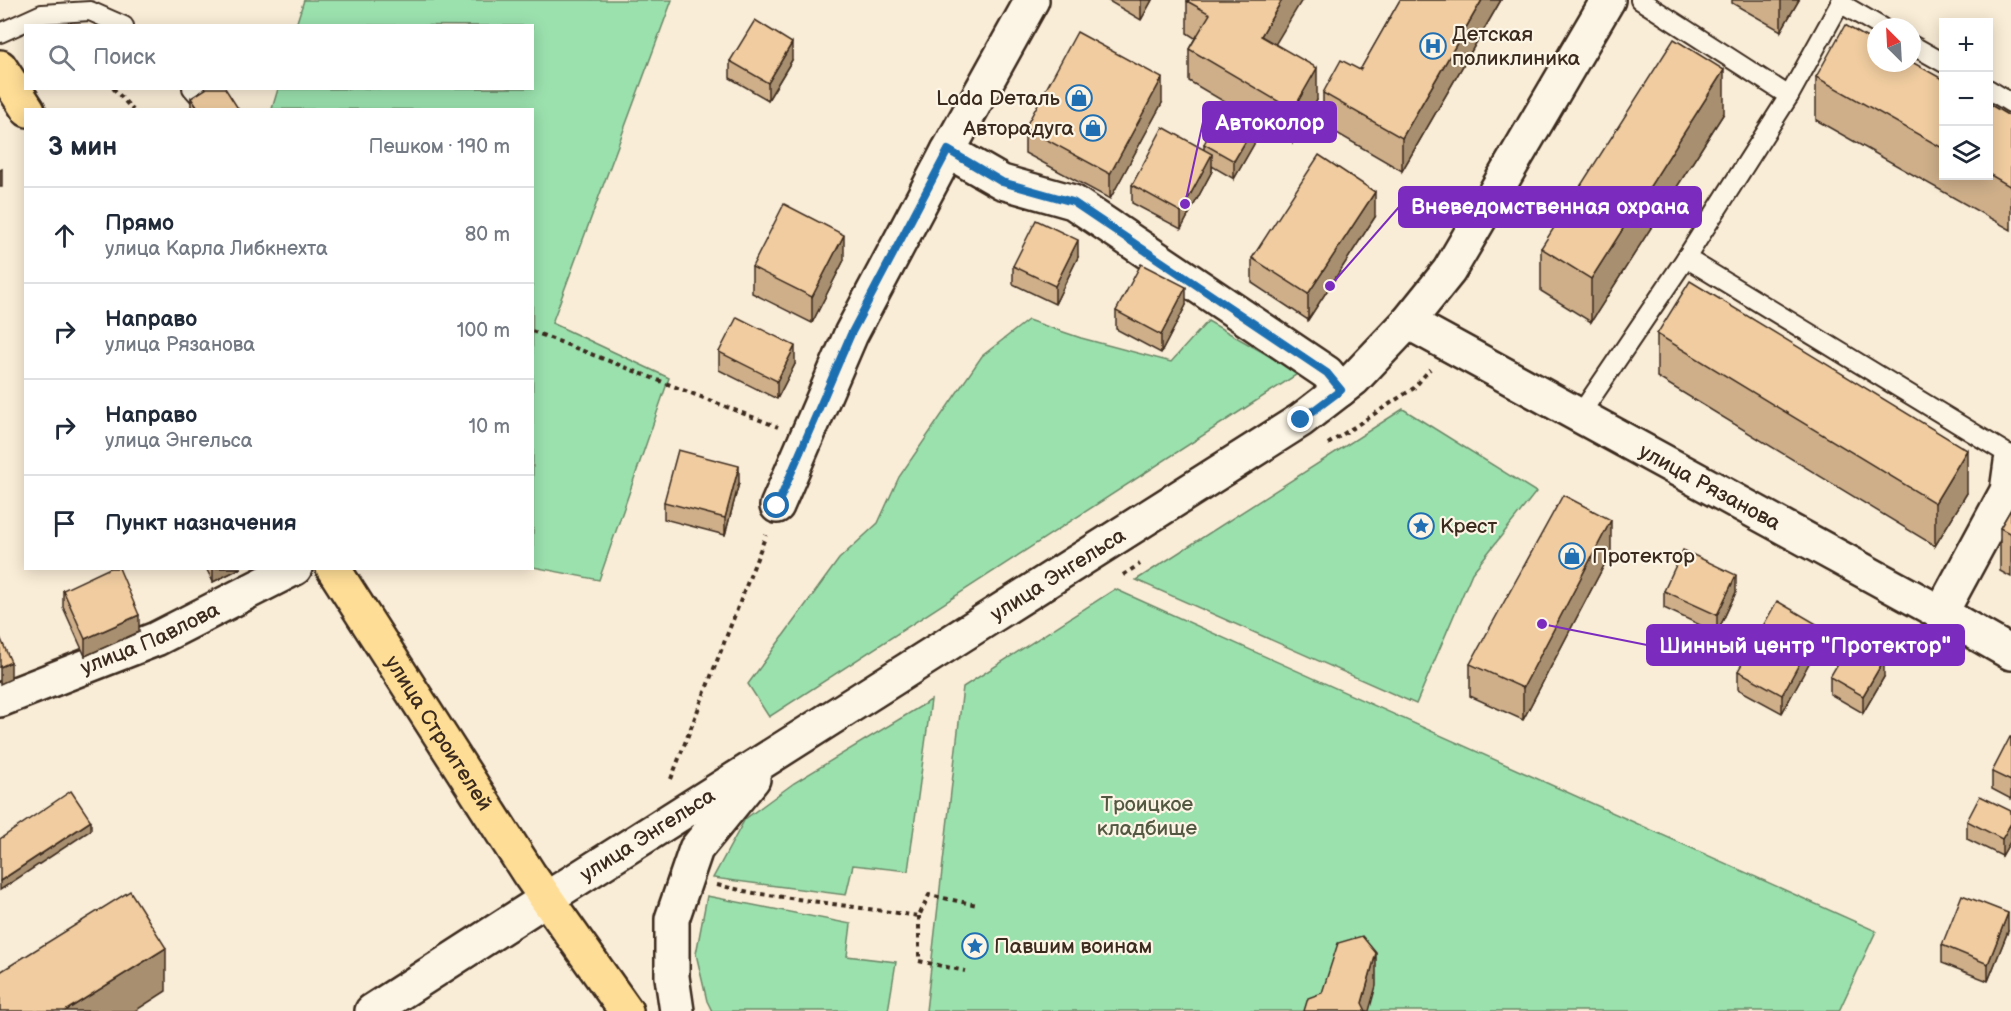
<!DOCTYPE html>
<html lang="ru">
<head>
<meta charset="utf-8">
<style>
	body { margin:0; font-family:"Balsamiq Sans",sans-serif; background:#f2f2f3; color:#1f2937 }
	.controls { position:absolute; right:18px; top:18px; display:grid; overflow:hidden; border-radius:0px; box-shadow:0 3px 15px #0003 }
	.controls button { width:54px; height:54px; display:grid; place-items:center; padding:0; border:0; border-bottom:2px solid #e0e1e3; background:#fff; color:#1f2937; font:30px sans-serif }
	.compass { position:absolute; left:1867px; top:18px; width:54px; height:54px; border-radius:50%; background:#fff; box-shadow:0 3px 15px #0003; rotate:336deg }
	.stop { position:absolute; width:18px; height:18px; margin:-14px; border:4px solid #1f6fb2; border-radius:50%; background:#fff }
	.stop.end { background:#1f6fb2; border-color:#fff; box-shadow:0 2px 6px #0008 }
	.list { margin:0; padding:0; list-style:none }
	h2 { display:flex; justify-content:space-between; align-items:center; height:78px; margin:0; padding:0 24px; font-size:26px }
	h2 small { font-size:20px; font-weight:400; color:#747a83 }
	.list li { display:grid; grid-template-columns:39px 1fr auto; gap:18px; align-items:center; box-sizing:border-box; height:96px; padding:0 24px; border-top:2px solid #e0e1e3 }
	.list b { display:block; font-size:22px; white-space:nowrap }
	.list p { margin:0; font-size:20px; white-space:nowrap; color:#747a83 }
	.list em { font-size:20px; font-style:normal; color:#747a83 }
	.icon { flex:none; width:33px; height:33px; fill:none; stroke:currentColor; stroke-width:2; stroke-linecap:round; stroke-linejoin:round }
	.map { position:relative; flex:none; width:2011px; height:1011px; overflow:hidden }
	.search { position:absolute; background:#fff; box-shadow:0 3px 15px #0003; left:24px; top:24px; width:510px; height:66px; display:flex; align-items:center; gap:15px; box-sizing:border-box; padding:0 21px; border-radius:0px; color:#747a83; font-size:22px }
	.panel { position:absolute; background:#fff; box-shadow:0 3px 15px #0003; left:24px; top:108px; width:510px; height:462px; border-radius:0px }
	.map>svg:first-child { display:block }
	.green { fill:#9be1ae; stroke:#6b8666; stroke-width:1.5 }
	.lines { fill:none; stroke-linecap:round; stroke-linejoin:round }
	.service-casing { stroke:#3b2a1e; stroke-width:22 }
	.minor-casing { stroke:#3b2a1e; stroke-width:38 }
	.tertiary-casing { stroke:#3b2a1e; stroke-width:38 }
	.secondary-casing { stroke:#3b2a1e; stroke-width:38 }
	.primary-casing { stroke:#3b2a1e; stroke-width:38 }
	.path { stroke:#3b2a1e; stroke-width:4; stroke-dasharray:4.5 4.5; stroke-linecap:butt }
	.service { stroke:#fcf5e5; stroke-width:18 }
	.minor { stroke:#fcf5e5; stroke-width:33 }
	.tertiary { stroke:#fcf5e5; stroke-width:33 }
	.secondary { stroke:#fcf5e5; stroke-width:33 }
	.primary { stroke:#fedd96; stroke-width:33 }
	.wall { fill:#ceaf8a; stroke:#3b2a1e; stroke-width:1.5 }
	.shaded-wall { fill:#a88f70; stroke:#3b2a1e; stroke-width:1.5 }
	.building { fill:#f0cca0; stroke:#3b2a1e; stroke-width:1.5 }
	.route { stroke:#1f6fb2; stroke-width:8 }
	.labels { text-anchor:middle; stroke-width:4.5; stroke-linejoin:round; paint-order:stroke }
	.poi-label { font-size:21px; fill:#3b2a1e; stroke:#fcf5e5; text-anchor:start }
	.street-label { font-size:21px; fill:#3b2a1e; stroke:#fcf5e5 }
	.park-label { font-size:21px; fill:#535842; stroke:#fcf5e5 }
	.leader { fill:none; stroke:#7b2cbf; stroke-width:2 }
	.callout-dot { fill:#7b2cbf; stroke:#fcf5e5; stroke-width:2 }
	.callout { fill:#7b2cbf; stroke:#7b2cbf; stroke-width:2 }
	.callout-label { font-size:22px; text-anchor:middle; font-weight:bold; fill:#fff }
</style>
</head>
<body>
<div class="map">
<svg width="2011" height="1011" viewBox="0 0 2011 1011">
	<rect width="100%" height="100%" fill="#faedd7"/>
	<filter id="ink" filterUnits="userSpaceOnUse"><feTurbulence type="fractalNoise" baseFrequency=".0167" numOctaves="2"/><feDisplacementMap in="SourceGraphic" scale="12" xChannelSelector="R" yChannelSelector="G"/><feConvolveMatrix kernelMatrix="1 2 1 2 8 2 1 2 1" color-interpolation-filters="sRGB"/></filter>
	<g filter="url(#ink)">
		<g class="green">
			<polygon points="304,0 672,0 552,323 669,378 599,580 533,567 532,110 272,109 278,89 532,88 532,26 296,25"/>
			<polygon points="1028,320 1081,338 1171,362 1208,321 1299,373 769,717 748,684 839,559 878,523 899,477 982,356"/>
			<polygon points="1403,409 1536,492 1472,573 1416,704 1136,580"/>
			<polygon points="1115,589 1876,931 1839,1011 926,1011 963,687"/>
			<polygon points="931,700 908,871 853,865 846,895 713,878 745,819 794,783"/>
			<polygon points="707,896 851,924 847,956 896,962 888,1011 712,1011 707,1001 696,954"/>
		</g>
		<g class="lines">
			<g class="service-casing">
				<g id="service">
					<polyline points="1640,0 1789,96"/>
					<polyline points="1840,3 1881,27"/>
					<polyline points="0,33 42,14 90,11 124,26"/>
					<polyline points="1912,45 1944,63"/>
					<polyline points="192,88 200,97"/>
					<polyline points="1988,89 2011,103"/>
					<polyline points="1686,258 2011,456"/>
					<polyline points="1579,416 1686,258 1789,96 1842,0"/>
				</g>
			</g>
			<g class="minor-casing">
				<g id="minor">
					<polyline points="948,151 1002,182 1073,202 1327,373 1340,390"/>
					<path id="s1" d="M1408 322 1941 613 2011 653"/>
					<polyline points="777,506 851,334 948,151 1032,0"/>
					<polyline points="1941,613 2007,491 2011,462"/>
					<path id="s2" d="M0 700 156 639 295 568"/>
				</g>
			</g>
			<g class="tertiary-casing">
				<polyline id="tertiary" points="372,1011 546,899"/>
			</g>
			<g class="secondary-casing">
				<g id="secondary">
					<path id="s3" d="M546 899 1301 420 1354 379 1408 322 1449 271 1608 0"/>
					<polyline points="677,1011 672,977 672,919 696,849 753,779"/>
				</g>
			</g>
			<g class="primary-casing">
				<g id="primary">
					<polyline points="0,67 28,110"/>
					<path id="s4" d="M333 568 529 874 626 1011"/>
				</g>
			</g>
			<g class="path">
				<polyline points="113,88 133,110"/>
				<polyline points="532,331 778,427"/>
				<polyline points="1328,444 1414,388 1430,369"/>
				<polyline points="1123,575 1140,564"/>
				<polyline points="671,779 766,535"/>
				<polyline points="717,885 754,893 919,916 929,895 977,905"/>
				<polyline points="919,916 919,961 965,971"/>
			</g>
			<use href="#service" class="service"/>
			<use href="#minor" class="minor"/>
			<use href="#tertiary" class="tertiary"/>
			<use href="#secondary" class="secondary"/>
			<use href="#primary" class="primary"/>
		</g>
		<g class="wall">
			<polygon points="1107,0 1152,0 1141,20"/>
			<polygon points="1400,0 1501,0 1402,171 1323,125 1323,93 1360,70"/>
			<polygon points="1732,0 1799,0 1781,31 1732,3"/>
			<polygon points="1187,1 1275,44 1317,100 1293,142 1189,81 1189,49 1195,38 1187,33"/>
			<polygon points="792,60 768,100 730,78 730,61"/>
			<polygon points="1816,77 1944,80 1944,176 1989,176 1989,104 2011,117 2011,230 1816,120"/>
			<polygon points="191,98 199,110 191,110"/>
			<polygon points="1162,103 1110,199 1025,153 1025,128"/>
			<polygon points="1724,113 1591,322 1541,291 1541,248"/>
			<polygon points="1204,144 1254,144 1234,179 1212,166 1212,171 1181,229 1132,203 1132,185 1204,149"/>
			<polygon points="1375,217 1308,320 1252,283 1252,258"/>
			<polygon points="1078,257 1055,304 1013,284 1013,266"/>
			<polygon points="844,260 812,323 752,293 752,267"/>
			<polygon points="1186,305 1161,353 1116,329 1116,311"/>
			<polygon points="1657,334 1967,493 1935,546 1657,377"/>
			<polygon points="719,352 795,364 777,399 719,370"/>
			<polygon points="739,483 725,535 664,519 664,502"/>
			<polygon points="2011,509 2011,577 2000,571 2000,528"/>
			<polygon points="1611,552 1523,720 1470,696 1470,664"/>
			<polygon points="206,568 241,568 213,582"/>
			<polygon points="63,590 139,632 85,656 63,607"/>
			<polygon points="1664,591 1736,592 1717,633 1664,608"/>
			<polygon points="1820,643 1782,713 1738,689 1738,671"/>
			<polygon points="1830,677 1884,677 1863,713 1830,694"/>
			<polygon points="2011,737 2011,799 1992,789 1992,772"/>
			<polygon points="2011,811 2011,840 2002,856 1967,839 1967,821"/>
			<polygon points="2008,931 1988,981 1942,963 1942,945"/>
		</g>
		<g class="shaded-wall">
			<polygon points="1141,0 1152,0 1141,20"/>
			<polygon points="1282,0 1302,0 1261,68 1261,36"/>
			<polygon points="1482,0 1501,0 1402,171 1402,138"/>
			<polygon points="1781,0 1799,0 1781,31"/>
			<polygon points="792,43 792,60 768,100 768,83"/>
			<polygon points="1317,68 1317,100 1293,142 1293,110"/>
			<polygon points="1724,70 1724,113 1591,322 1591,279"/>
			<polygon points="1162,78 1162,103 1110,199 1110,174"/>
			<polygon points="1254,127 1254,144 1234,179 1234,161"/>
			<polygon points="1212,154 1212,171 1181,229 1181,212"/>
			<polygon points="2,169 2,187 0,187 0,170"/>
			<polygon points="1375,192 1375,217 1308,320 1308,294"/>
			<polygon points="844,235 844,260 812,323 812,297"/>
			<polygon points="1078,240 1078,257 1055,304 1055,286"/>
			<polygon points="1186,287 1186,305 1161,353 1161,335"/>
			<polygon points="795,346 795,364 777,399 777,381"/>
			<polygon points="1967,450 1967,493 1935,546 1935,503"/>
			<polygon points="739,466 739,483 725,535 725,518"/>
			<polygon points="1611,520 1611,552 1523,720 1523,688"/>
			<polygon points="213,568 241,568 213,582"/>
			<polygon points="1736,575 1736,592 1717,633 1717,615"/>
			<polygon points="139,615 139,632 85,656 85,639"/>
			<polygon points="1820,626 1820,643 1782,713 1782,695"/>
			<polygon points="1884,660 1884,677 1863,713 1863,696"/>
			<polygon points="11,662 11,679 0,684 0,667"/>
			<polygon points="91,821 91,830 0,890 0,881"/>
			<polygon points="2011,823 2011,840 2002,856 2002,839"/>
			<polygon points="2008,913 2008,931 1988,981 1988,964"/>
			<polygon points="166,948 166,991 135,1011 65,1011"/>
			<polygon points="1376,953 1376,986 1369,1011 1362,1011 1362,1003"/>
		</g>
		<g class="building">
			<polygon points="1187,0 1282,0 1261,36 1317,68 1293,110 1189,49 1210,14 1187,1"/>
			<polygon points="1400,0 1482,0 1402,138 1323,93 1341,60 1360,70"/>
			<polygon points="755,20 792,43 768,83 730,61"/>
			<polygon points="1845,25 1876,43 1876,63 1912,62 1944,80 1944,149 1816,77"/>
			<polygon points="1077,32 1162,78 1110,174 1025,128"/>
			<polygon points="1674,39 1724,70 1591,279 1541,248"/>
			<polygon points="207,88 225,88 239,110 199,110 191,98"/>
			<polygon points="1989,104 2011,117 2011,187 1989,174"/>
			<polygon points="1223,109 1254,127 1234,161 1204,144"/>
			<polygon points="1163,127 1212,154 1181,212 1132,185"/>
			<polygon points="1319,155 1375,192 1308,294 1252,258"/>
			<polygon points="784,204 844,235 812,297 752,267"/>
			<polygon points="1036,220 1078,240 1055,286 1013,266"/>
			<polygon points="1141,264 1186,287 1161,335 1116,311"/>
			<polygon points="1690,281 1967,450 1935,503 1657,334"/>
			<polygon points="737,317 795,346 777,381 719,352"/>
			<polygon points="678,450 739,466 725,518 664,502"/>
			<polygon points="1563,495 1611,520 1523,688 1470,664"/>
			<polygon points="2011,509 2011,534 2000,528"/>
			<polygon points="1683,550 1736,575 1717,615 1664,591"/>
			<polygon points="110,568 119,568 139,615 85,639 63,590"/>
			<polygon points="1777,601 1820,626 1782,695 1738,671"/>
			<polygon points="0,637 11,662 0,667"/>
			<polygon points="1851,641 1884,660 1863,696 1830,677"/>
			<polygon points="2010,737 2011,737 2011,781 1992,772"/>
			<polygon points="71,791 91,821 0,881 0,839"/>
			<polygon points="1980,796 2011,811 2011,823 2002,839 1967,821"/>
			<polygon points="130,891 166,948 65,1011 0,1011 0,972"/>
			<polygon points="1962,895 2008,913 1988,964 1942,945"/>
			<polygon points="1362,936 1376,953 1362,1003 1366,1011 1304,1011 1308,998 1322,993 1338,943"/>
		</g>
	</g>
	<g class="lines" filter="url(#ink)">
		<polyline class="route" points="777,506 851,334 948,150 1002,182 1073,202 1327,373 1341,390 1301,420"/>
	</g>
	<defs>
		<g id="hospital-ring" transform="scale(1.35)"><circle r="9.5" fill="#fcf5e5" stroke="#1f6fb2" stroke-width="1.5"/><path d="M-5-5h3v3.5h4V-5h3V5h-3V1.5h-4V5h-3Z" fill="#1f6fb2"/></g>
		<g id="shop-ring" transform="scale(1.35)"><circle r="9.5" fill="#fcf5e5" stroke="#1f6fb2" stroke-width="1.5"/><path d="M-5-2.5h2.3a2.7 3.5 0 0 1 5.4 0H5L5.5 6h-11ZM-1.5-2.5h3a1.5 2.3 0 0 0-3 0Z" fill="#1f6fb2"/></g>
		<g id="sight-ring" transform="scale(1.35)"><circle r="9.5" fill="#fcf5e5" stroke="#1f6fb2" stroke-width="1.5"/><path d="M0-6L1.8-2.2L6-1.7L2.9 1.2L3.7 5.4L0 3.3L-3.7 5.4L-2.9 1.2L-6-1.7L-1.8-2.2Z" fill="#1f6fb2"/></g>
	</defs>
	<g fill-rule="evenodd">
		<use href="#hospital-ring" x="1433" y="46"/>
		<use href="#shop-ring" x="1079" y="98"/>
		<use href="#shop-ring" x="1093" y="128"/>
		<use href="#sight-ring" x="1421" y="526"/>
		<use href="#shop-ring" x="1572" y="556"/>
		<use href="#sight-ring" x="975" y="946"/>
	</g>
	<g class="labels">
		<g class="poi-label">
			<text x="1452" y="41">Детская<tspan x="1452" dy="24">поликлиника</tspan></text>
			<text x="1060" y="105" text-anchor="end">Lada Dеталь</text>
			<text x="1074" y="135" text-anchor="end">Авторадуга</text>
			<text x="1440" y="533">Крест</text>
			<text x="1592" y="563">Протектор</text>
			<text x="994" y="953">Павшим воинам</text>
		</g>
		<g class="street-label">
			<text dy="7" stroke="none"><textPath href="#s1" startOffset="344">улица Рязанова</textPath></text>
			<text dy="7" stroke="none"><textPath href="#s3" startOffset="606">улица Энгельса</textPath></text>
			<text dy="7" stroke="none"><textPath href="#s2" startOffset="162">улица Павлова</textPath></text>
			<text dy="7" stroke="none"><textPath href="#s4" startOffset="196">улица Строителей</textPath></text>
			<text dy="7" stroke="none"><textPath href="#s3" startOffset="120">улица Энгельса</textPath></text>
		</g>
		<g class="park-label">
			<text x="1147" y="811">Троицкое<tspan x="1147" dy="24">кладбище</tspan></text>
		</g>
	</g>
	<path class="leader" d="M1185 204L1203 122M1330 286L1399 207M1542 624L1647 645"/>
	<g class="callout-dot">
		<circle cx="1185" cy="204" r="6"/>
		<circle cx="1330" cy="286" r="6"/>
		<circle cx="1542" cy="624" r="6"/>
	</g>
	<g class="callout">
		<rect x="1203" y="102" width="133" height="40" rx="6"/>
		<rect x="1399" y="187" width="302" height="40" rx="6"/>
		<rect x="1647" y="625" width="317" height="40" rx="6"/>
	</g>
	<g class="callout-label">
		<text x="1270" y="130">Автоколор</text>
		<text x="1550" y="214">Вневедомственная охрана</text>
		<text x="1805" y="653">Шинный центр "Протектор"</text>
	</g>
</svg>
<div class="controls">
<button>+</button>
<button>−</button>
<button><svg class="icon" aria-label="layers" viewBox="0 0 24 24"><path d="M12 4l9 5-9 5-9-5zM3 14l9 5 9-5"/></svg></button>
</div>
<svg class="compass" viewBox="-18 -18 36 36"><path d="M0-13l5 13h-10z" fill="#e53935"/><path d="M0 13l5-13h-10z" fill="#747a83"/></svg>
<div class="stop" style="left:777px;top:506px"></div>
<div class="stop end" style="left:1301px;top:420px"></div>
<div class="search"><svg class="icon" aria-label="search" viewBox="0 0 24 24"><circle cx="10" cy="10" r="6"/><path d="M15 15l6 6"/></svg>Поиск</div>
<section class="panel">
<h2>3 мин<small>Пешком · 190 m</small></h2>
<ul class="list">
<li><svg class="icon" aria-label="ahead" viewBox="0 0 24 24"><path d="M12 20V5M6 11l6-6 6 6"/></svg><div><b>Прямо</b><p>улица Карла Либкнехта</p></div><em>80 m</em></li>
<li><svg class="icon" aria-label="right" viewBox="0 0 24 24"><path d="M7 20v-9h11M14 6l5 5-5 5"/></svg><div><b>Направо</b><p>улица Рязанова</p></div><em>100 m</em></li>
<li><svg class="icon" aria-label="right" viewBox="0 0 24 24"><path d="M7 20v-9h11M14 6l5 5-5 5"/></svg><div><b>Направо</b><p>улица Энгельса</p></div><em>10 m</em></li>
<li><svg class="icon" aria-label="arrive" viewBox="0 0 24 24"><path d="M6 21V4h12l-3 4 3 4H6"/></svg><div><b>Пункт назначения</b></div></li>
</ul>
</section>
</div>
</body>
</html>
